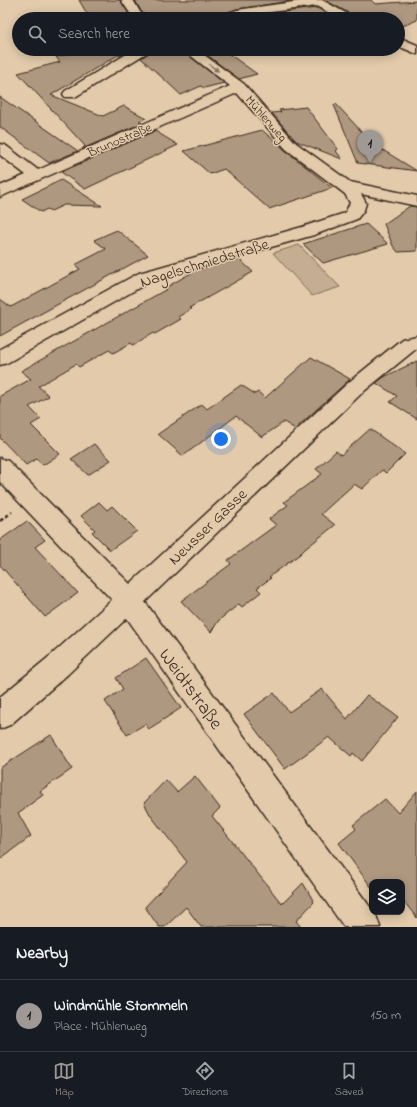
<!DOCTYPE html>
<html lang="en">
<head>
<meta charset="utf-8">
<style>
	body { margin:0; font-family:"Indie Flower",sans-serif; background:#20242c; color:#f1f3f6 }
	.controls { position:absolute; right:12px; bottom:12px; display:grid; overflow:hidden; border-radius:8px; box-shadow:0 2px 10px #0003 }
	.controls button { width:36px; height:36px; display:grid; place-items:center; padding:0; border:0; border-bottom:1px solid #363941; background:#171b24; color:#f1f3f6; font:20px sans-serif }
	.you { position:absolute; left:221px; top:439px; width:14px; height:14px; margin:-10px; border:3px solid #fff; border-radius:50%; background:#1a73e8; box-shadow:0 0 0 6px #1a73e833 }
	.badge { display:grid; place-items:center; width:26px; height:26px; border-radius:50%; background:#9f9995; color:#111; font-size:13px; font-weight:700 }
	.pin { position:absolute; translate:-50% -33px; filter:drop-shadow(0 1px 2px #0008) }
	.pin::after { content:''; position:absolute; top:21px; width:14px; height:12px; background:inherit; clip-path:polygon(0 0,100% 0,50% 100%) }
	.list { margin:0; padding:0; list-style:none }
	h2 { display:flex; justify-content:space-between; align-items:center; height:52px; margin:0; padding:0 16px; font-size:17px }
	h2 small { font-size:13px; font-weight:400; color:#9ea1a6 }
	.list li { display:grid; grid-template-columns:26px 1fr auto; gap:12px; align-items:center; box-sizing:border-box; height:72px; padding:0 16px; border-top:1px solid #363941 }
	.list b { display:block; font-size:15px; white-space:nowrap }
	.list p { margin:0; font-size:13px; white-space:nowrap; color:#9ea1a6 }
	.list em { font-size:13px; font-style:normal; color:#9ea1a6 }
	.icon { flex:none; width:22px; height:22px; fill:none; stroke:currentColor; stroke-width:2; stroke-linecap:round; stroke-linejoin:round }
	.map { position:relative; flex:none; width:417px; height:927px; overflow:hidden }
	.search { position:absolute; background:#171b24; box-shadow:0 2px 10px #0003; left:12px; right:12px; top:12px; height:44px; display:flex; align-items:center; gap:10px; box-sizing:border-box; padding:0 14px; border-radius:22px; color:#9ea1a6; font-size:15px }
	.sheet { height:124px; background:#171b24 }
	nav { display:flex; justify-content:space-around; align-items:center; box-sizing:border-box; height:56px; border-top:1px solid #363941; background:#171b24; font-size:11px; color:#9ea1a6 }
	nav a { display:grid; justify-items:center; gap:2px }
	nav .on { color:#9f9995 }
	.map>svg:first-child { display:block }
	.green { fill:#c4ad91; stroke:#806c58 }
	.building { fill:#af9880; stroke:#3b2a1e }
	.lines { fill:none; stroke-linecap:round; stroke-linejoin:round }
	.minor-casing { stroke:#3b2a1e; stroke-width:3 }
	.path { stroke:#3b2a1e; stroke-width:2.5; stroke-dasharray:4 3; stroke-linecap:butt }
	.minor { fill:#e2caab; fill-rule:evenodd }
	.oneway { fill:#86725d }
	.labels { text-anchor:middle; stroke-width:3; stroke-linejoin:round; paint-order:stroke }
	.far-street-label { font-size:13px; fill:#3b2a1e; stroke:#e2caab }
	.street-label { font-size:16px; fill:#3b2a1e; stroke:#e2caab }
	.near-street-label { font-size:19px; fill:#3b2a1e; stroke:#e2caab }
</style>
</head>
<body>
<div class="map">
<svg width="417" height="927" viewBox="0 0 417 927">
	<rect width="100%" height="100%" fill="#e2caab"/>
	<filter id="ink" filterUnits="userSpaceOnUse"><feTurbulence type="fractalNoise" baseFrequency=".025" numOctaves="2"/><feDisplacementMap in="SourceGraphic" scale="8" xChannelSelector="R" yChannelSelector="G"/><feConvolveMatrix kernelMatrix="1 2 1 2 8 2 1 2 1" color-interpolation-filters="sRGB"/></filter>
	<g filter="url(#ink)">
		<polygon class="green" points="299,245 340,287 312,296 273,253"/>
		<g class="building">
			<polygon points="79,0 120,0 132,19 90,19"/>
			<polygon points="135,0 297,0 237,9 216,16 214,19 148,19 141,11"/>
			<polygon points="325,0 371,0 375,4 417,1 417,20 398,28 398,19 356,19 354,16"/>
			<polygon points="317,8 337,19 236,19 239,17"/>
			<polygon points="93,49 132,49 120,56 118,55 51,95 103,116 124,106 146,118 139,121 142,123 82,149 85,146 18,73 60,62 56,57"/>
			<polygon points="151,49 181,49 224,83 204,88 201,86 181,95 141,58 149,53"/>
			<polygon points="199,49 222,49 257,74 239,79"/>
			<polygon points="0,97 78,151 49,163 0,127"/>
			<polygon points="336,104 373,144 417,171 358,163 334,105"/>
			<polygon points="306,107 338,149 336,151 342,159 296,141 272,113 281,112 279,110"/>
			<polygon points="262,130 285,150 332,188 269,209 224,169 210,174 184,151"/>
			<polygon points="155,131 178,145 85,189 61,172"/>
			<polygon points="61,180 102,206 64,205 51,211 47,209 41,212 22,199"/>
			<polygon points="410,206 417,207 417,251 398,252 393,246 384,224"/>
			<polygon points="366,224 388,244 323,263 303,244"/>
			<polygon points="117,230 148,255 0,336 0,299 11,307 80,269 75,265 106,249 94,240"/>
			<polygon points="238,258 253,272 189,308 191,309 178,317 181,319 155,334 153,333 133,345 131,343 113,353 109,350 79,367 76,364 39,386 38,386 49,396 29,407 41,419 31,425 60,454 43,465 36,459 26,465 0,438 0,396 31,379 21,371 167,289 165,288 198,269"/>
			<polygon points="311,357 350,379 295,429 284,422 262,437 236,416 183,456 158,434 202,404 207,409 241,385 255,394 258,392 265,398"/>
			<polygon points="417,361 417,419 390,402 397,396 376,383 384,377"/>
			<polygon points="370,429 405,454 386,473 382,470 362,489 354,484 321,514 335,525 305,549 300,554 269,577 271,578 257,588 261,592 242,607 239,604 219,620 211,632 181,601 231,564 228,560 276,525 269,519 288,505 284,502 322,474 316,469 336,451 341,455"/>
			<polygon points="94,444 111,460 88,475 71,459"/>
			<polygon points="99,502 107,510 112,506 137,531 110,550 92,532 95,530 81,516"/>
			<polygon points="27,521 45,540 35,547 78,593 45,617 0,565 0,540"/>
			<polygon points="146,658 181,708 149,729 145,724 127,735 105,701 123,689 116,678"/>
			<polygon points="322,689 347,719 367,695 398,717 362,761 353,753 351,756 329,737 285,769 244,714 274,693 289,712"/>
			<polygon points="51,735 72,769 40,791 43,795 18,813 31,836 0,859 0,768"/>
			<polygon points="195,776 220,808 212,816 282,904 303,883 314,902 296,921 301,927 201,927 186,907 165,927 159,927 145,907 187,862 151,816 144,803 166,780 177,792"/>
			<polygon points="417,791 417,918 405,903 402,905 402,882 372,882 372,888 339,843 356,829 353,825 385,799 398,813"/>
		</g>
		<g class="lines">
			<g class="minor-casing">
				<g id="minor">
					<polygon points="121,0 133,0 140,12 147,19 134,19"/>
					<polygon points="308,0 322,0 353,17 355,19 340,19 317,6 239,16 232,19 215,19 217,17 237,10"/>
					<polygon points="398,37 417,45 417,54 398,46"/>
					<polygon points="135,49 150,49 148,52 75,97 65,97 63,94 65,91"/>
					<polygon points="182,49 196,49 244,84 296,143 350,182 417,196 417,206 361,194 366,203 364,210 357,219 314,235 151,281 7,363 0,365 0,349 139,273 302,227 345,213 350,203 345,194 286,149 237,93 0,197 0,186 26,175 0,155 0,144 5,145 38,170 230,86"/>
					<polygon points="417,336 417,348 363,392 145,602 376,915 380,927 344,927 127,618 68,674 10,725 0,729 0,697 50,656 112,600 0,482 0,458 8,461 130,584 349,382 402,339"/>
				</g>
			</g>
			<polyline class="path" points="0,521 12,512"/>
			<use href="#minor" class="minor"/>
		</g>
		<defs><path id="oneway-solid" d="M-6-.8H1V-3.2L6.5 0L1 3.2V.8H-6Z"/></defs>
		<use class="oneway" href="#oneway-solid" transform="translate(214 68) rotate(36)"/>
	</g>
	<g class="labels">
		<g class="far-street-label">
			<text transform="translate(267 118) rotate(49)" y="5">Mühlenweg</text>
			<text transform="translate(119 139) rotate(-23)" y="5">Brunostraße</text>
		</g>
		<g class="street-label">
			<text transform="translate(204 262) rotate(-17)" y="6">Nagelschmiedstraße</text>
			<text transform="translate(207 526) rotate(-44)" y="6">Neusser Gasse</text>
		</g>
		<g class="near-street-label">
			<text transform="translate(192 688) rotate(54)" y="7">Weidtstraße</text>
		</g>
	</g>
</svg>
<div class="controls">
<button><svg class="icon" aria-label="layers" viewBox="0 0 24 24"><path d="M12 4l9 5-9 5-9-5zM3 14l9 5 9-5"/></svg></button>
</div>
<div class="you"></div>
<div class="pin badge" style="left:370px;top:163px">1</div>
<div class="search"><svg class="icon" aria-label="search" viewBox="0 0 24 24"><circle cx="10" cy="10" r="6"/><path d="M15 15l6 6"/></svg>Search here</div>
</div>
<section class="sheet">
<h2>Nearby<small></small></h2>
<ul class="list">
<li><span class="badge">1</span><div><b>Windmühle Stommeln</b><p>Place · Mühlenweg</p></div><em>150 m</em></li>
</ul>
</section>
<nav>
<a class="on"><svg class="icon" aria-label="map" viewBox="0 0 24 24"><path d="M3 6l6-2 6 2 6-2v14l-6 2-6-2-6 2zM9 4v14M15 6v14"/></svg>Map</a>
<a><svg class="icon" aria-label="directions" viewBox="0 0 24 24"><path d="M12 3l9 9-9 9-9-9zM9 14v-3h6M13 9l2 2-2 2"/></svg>Directions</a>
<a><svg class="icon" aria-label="saved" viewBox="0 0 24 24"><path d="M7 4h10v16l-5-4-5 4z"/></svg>Saved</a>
</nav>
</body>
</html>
